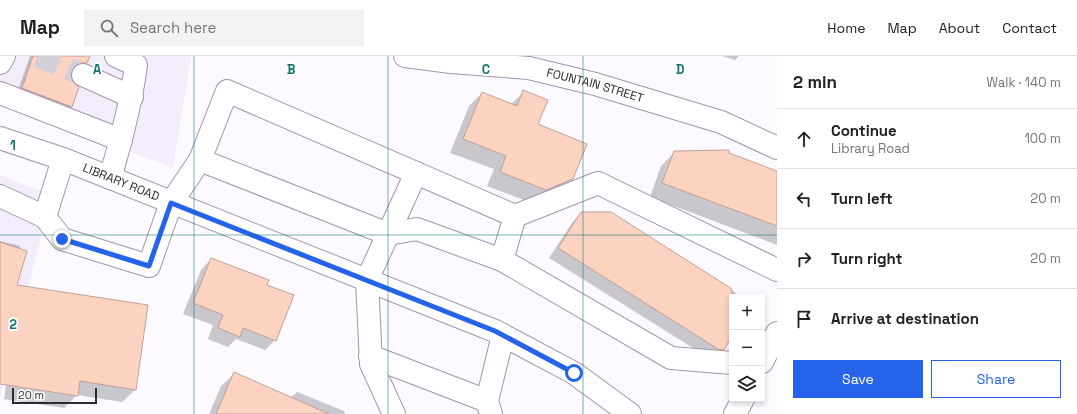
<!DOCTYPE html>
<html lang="en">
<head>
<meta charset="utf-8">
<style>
	body { margin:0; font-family:"Space Grotesk",sans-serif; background:#f2f2f2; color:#202124 }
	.controls { position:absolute; right:12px; bottom:12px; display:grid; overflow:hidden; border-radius:0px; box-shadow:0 2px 6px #0003 }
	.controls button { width:36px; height:36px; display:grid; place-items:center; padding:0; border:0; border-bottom:1px solid #e0e0e0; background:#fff; color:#202124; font:20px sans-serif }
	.scale { position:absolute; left:12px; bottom:10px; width:85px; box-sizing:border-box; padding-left:4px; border:2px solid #2e2933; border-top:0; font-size:11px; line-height:14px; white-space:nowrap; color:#2e2933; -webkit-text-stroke:3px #fff; paint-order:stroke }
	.stop { position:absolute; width:12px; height:12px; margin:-9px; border:3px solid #2563eb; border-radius:50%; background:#fff }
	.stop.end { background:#2563eb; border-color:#fff; box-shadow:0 1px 4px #0008 }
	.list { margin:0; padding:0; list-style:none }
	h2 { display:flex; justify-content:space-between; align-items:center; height:52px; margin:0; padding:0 16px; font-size:17px }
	h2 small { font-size:13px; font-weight:400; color:#757577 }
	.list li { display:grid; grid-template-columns:26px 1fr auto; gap:12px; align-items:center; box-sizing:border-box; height:60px; padding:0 16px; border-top:1px solid #e0e0e0 }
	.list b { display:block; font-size:15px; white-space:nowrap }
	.list p { margin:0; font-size:13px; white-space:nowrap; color:#757577 }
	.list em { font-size:13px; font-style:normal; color:#757577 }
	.actions { display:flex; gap:8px; padding:12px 16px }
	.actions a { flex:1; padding:9px 0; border:1px solid #2563eb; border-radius:0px; text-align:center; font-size:14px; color:#2563eb }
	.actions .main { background:#2563eb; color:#fff }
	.icon { flex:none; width:22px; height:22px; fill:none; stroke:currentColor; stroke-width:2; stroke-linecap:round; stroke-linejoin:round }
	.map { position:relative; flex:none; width:777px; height:358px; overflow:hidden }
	header { display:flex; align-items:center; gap:24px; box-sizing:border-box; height:56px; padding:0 20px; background:#fff; border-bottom:1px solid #e0e0e0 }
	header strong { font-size:19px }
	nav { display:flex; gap:22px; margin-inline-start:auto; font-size:14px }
	.search { width:280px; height:36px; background:#f2f2f2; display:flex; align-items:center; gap:10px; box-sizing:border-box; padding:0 14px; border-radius:0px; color:#757577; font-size:15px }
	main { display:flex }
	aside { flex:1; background:#fff }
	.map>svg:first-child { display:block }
	.built { fill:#f3ecfa }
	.shadow { fill:#0003 }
	.building { fill:#fcd2c1; stroke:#bfa296 }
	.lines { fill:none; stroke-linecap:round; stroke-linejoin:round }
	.minor-tunnel { stroke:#d3cfd6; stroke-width:22; stroke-dasharray:22 11; stroke-linecap:butt }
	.minor-casing { stroke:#a195ae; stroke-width:24 }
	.major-casing { stroke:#a195ae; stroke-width:24 }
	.minor { stroke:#fff; stroke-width:22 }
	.major { stroke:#fff; stroke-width:22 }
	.route { stroke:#2563eb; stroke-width:5 }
	.grid { fill:none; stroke:#0f766e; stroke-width:1; stroke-opacity:0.55 }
	.labels { text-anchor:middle; stroke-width:3.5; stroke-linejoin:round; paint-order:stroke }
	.street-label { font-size:12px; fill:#2e2933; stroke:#fff }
	.grid-label { font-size:13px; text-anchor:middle; font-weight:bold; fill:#0f766e; stroke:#fff; stroke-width:3.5; stroke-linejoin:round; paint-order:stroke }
</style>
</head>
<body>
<header>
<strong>Map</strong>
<div class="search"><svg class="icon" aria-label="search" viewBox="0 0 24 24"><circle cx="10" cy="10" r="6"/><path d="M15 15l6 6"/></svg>Search here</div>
<nav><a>Home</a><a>Map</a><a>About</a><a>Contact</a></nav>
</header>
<main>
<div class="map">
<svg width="777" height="358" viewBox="0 0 777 358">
	<rect width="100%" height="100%" fill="#fcf9ff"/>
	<g class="built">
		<polygon points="0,0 191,0 173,112 0,46"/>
		<polygon points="0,119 44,136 42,177 0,342"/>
	</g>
	<g class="shadow">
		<polygon points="30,0 89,0 86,7 81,12 76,11 71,14 70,21 72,27 78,31 71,51 66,56 17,37"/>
		<polygon points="722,0 739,0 735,4"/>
		<polygon points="524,36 537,69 573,123 559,137 532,147 487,130 494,113 450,97 469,50 482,37 511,48"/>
		<polygon points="675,96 777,116 777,189 650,141 661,110"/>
		<polygon points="581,157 611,157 742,241 732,241 732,278 723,293 713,303 709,302 549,202 572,167"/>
		<polygon points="0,185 20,190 16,229 135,334 122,346 77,339 64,352 4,343 8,316 0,314"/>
		<polygon points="211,203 266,230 275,284 265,294 236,283 228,291 208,283 213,269 183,258 201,214"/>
		<polygon points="235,317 290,342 297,336 344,355 345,358 209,358 221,330"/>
	</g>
	<g class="building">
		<polygon points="33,0 90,0 87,7 81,7 76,9 71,14 71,21 73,26 79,31 72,51 22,32"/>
		<polygon points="523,34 548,44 538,68 587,88 573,123 546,134 500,116 506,100 463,83 482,36 517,50"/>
		<polygon points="729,94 729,97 777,115 777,170 662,127 674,95"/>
		<polygon points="581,156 611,156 732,233 732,280 724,294 718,293 558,192"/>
		<polygon points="0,186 27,195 17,229 148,249 136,334 80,325 78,340 0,328"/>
		<polygon points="211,202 269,224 267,229 294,239 276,285 243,272 240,281 218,272 223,259 193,247"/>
		<polygon points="234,316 329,358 216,358"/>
	</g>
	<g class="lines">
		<polyline class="minor-tunnel" points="38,0 83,19"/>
		<g class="minor-casing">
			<g id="minor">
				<path id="s1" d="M405 0 451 6 529 12 595 28 721 66 777 92"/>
				<polyline points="0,7 4,0"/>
				<polyline points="83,19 132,41"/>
				<polyline points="0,37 121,84"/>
				<path d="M110 122C121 85 131 48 136 9L116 0"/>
				<polyline points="0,140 45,161 62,183 149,210 171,147 200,104"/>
				<polyline points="45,161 63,103"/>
				<polyline points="502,204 515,160"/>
				<polyline points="370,300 487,345"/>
				<polyline points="762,306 777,277"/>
				<polyline points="732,307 671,302 502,204 417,173 388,178 200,104 227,35 515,160 598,127 777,214"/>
				<polyline points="394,358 371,308 367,224 416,117"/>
				<polyline points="491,358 487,345 503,279"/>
				<polyline points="735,358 743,343"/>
			</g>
		</g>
		<g class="major-casing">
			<g id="major">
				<path id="s2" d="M0 82 63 103 495 275 574 317 630 358"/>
			</g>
		</g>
		<use href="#minor" class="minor"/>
		<use href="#major" class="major"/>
	</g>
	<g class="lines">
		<polyline class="route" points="62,183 149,210 171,147 495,275 574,317"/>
	</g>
	<path class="grid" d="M194 0V358M388 0V358M583 0V358M0 179H777"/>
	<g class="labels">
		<g class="street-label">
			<text dy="4" stroke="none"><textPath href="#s1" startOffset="193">FOUNTAIN STREET</textPath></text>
			<text dy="4" stroke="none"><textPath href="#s2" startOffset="129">LIBRARY ROAD</textPath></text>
		</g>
	</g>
	<g class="grid-label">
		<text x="97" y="18">A</text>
		<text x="291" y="18">B</text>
		<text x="486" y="18">C</text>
		<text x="680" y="18">D</text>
		<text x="13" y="94">1</text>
		<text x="13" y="273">2</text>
	</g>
</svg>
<div class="controls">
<button>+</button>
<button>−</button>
<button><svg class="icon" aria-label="layers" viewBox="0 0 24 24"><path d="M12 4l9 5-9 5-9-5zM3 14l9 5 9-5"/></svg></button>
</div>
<div class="scale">20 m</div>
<div class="stop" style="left:574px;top:317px"></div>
<div class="stop end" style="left:62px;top:183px"></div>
</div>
<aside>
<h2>2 min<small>Walk · 140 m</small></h2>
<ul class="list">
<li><svg class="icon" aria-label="ahead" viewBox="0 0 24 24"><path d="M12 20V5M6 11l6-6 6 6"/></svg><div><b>Continue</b><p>Library Road</p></div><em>100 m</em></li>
<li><svg class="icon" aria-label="left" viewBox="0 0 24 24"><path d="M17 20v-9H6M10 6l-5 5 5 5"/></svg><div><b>Turn left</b></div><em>20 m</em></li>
<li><svg class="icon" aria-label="right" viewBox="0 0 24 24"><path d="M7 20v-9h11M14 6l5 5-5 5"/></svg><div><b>Turn right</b></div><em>20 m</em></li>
<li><svg class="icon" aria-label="arrive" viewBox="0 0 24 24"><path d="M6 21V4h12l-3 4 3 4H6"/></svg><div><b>Arrive at destination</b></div></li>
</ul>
<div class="actions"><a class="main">Save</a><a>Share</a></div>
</aside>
</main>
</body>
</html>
